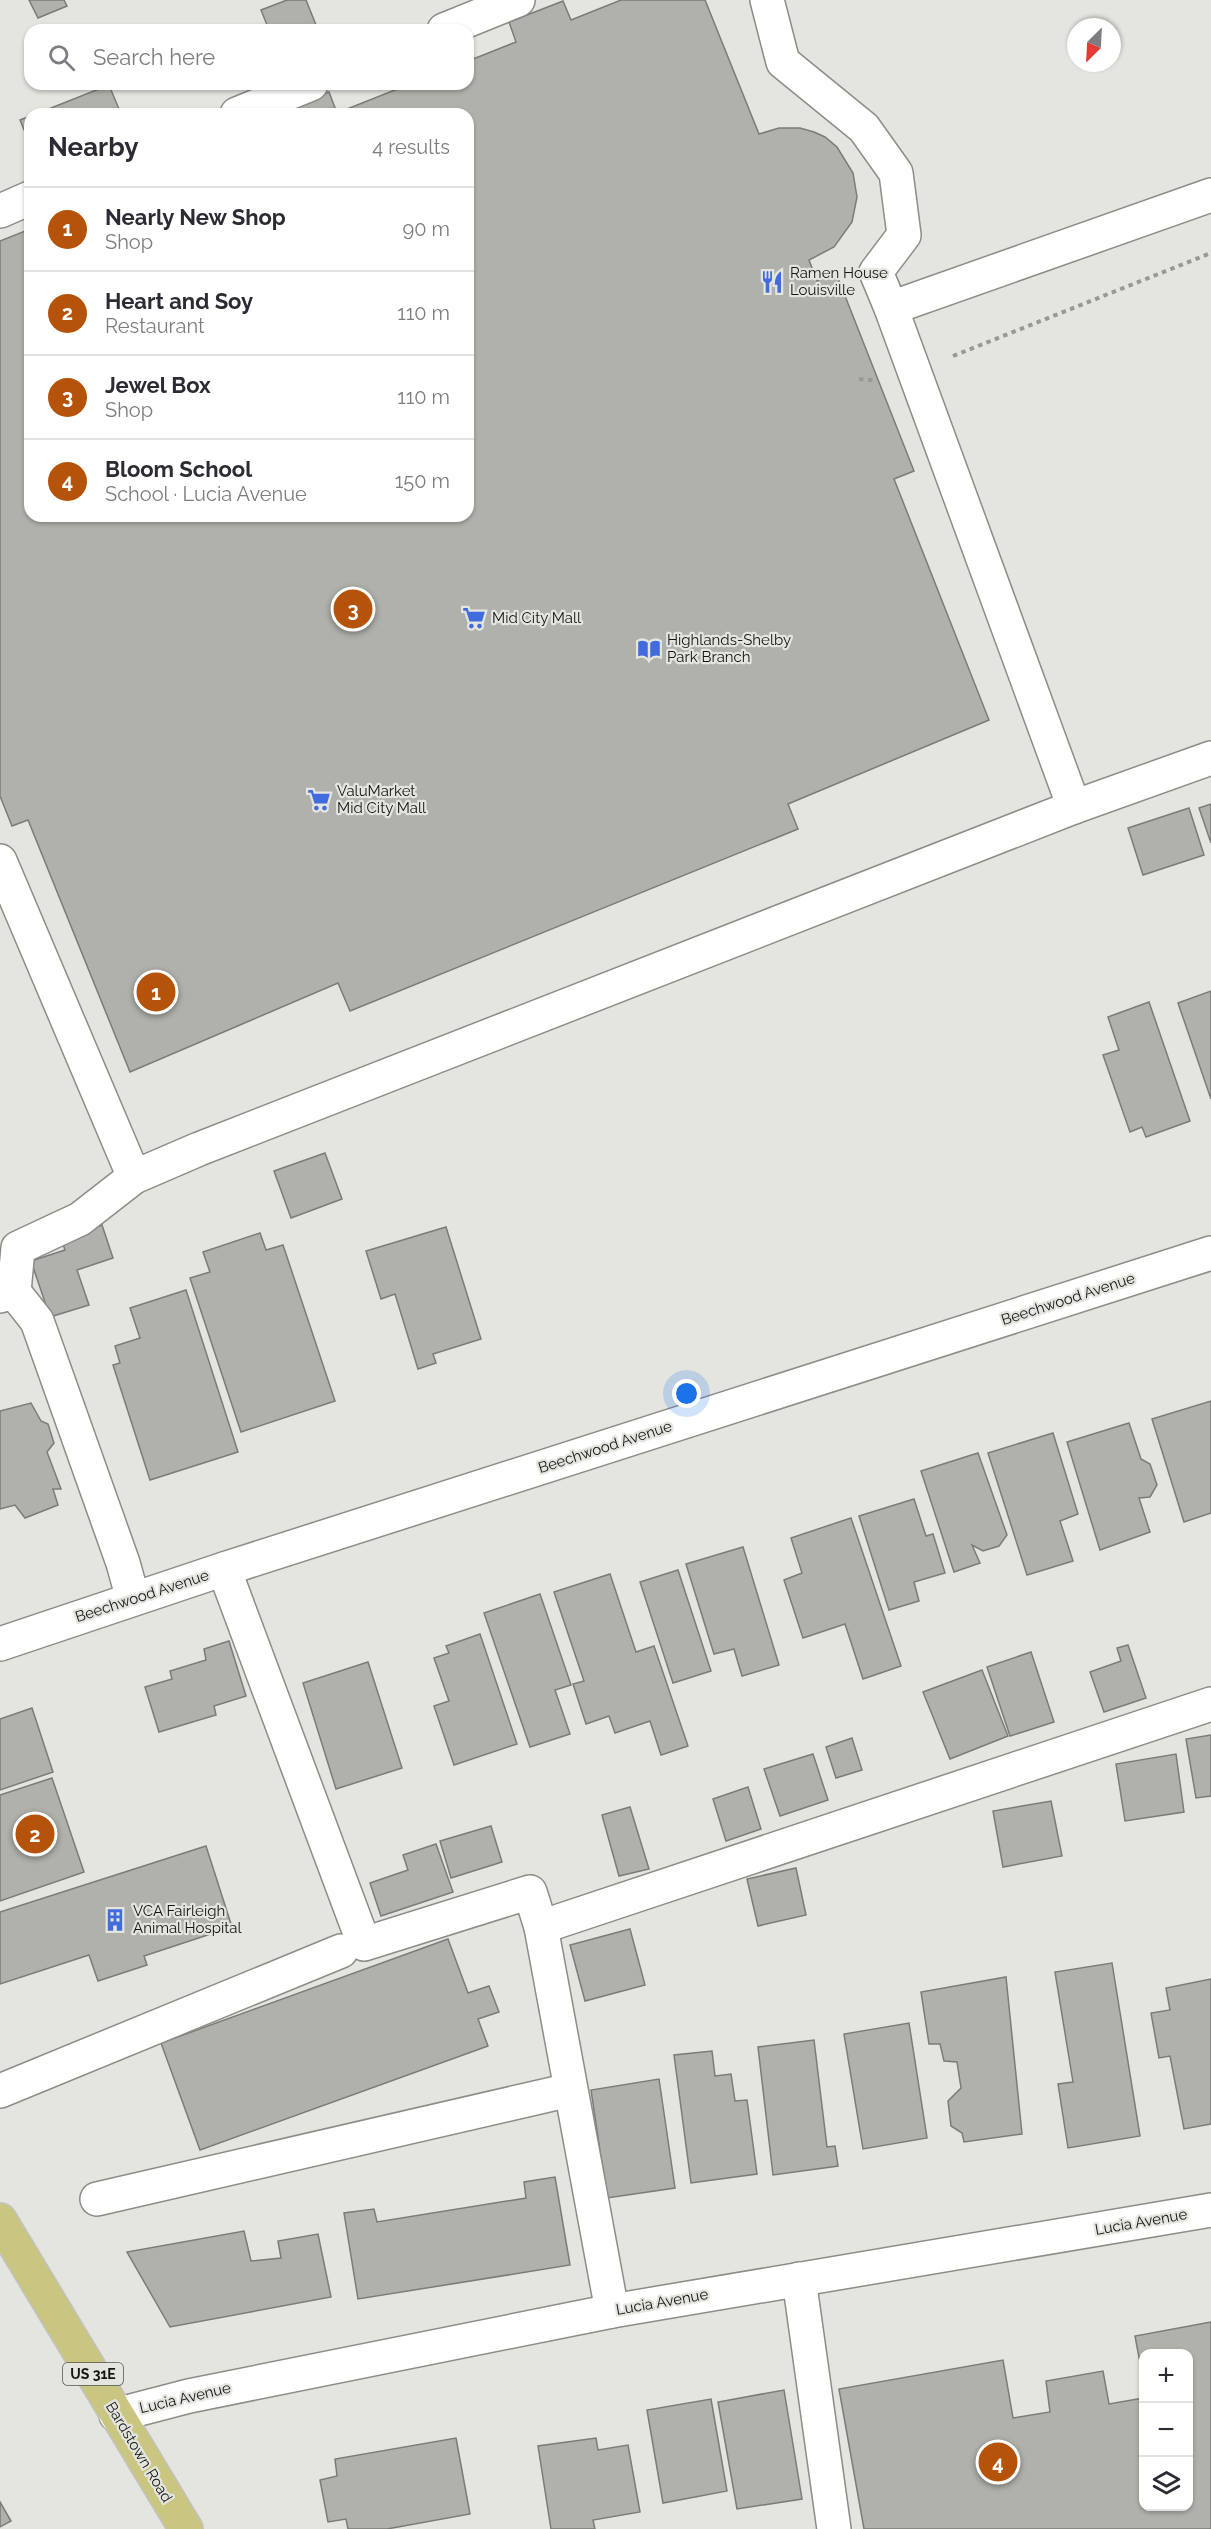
<!DOCTYPE html>
<html lang="en">
<head>
<meta charset="utf-8">
<style>
	body { margin:0; font-family:Raleway,sans-serif; background:#f7f7f7; color:#2b2b33 }
	.controls { position:absolute; right:18px; bottom:18px; display:grid; overflow:hidden; border-radius:12px; box-shadow:0 2px 4px #0004 }
	.controls button { width:54px; height:54px; display:grid; place-items:center; padding:0; border:0; border-bottom:2px solid #e1e1e2; background:#fff; color:#2b2b33; font:30px sans-serif }
	.compass { position:absolute; left:1067px; top:18px; width:54px; height:54px; border-radius:50%; background:#fff; box-shadow:0 2px 4px #0004; rotate:204deg }
	.you { position:absolute; left:687px; top:1394px; width:21px; height:21px; margin:-15px; border:4px solid #fff; border-radius:50%; background:#1a73e8; box-shadow:0 0 0 9px #1a73e833 }
	.badge { display:grid; place-items:center; width:39px; height:39px; border-radius:50%; background:#b45309; color:#fff; font-size:20px; font-weight:700 }
	.pin { position:absolute; translate:-50% -50%; border:3px solid #fff; box-shadow:0 2px 6px #0006 }
	.list { margin:0; padding:0; list-style:none }
	h2 { display:flex; justify-content:space-between; align-items:center; height:78px; margin:0; padding:0 24px; font-size:26px }
	h2 small { font-size:20px; font-weight:400; color:#7c7c81 }
	.list li { display:grid; grid-template-columns:39px 1fr auto; gap:18px; align-items:center; box-sizing:border-box; height:84px; padding:0 24px; border-top:2px solid #e1e1e2 }
	.list b { display:block; font-size:22px; white-space:nowrap }
	.list p { margin:0; font-size:20px; white-space:nowrap; color:#7c7c81 }
	.list em { font-size:20px; font-style:normal; color:#7c7c81 }
	.icon { flex:none; width:33px; height:33px; fill:none; stroke:currentColor; stroke-width:2; stroke-linecap:round; stroke-linejoin:round }
	.map { position:relative; flex:none; width:1211px; height:2529px; overflow:hidden }
	.search { position:absolute; background:#fff; box-shadow:0 2px 4px #0004; left:24px; top:24px; width:450px; height:66px; display:flex; align-items:center; gap:15px; box-sizing:border-box; padding:0 21px; border-radius:18px; color:#7c7c81; font-size:22px }
	.panel { position:absolute; background:#fff; box-shadow:0 2px 4px #0004; left:24px; top:108px; width:450px; height:414px; border-radius:18px }
	.map>svg:first-child { display:block }
	.building { fill:#b1b1ac; stroke:#7b7b77; stroke-width:1.5 }
	.lines { fill:none; stroke-linecap:round; stroke-linejoin:round }
	.minor-casing { stroke:#8c8c88; stroke-width:36 }
	.major-casing { stroke:#c2c2c1; stroke-width:36 }
	.path { stroke:#989894; stroke-width:4; stroke-dasharray:4.5 4.5; stroke-linecap:butt }
	.minor { stroke:#fff; stroke-width:33 }
	.major { stroke:#c9c682; stroke-width:33 }
	.labels { text-anchor:middle; stroke-width:4.5; stroke-linejoin:round; paint-order:stroke }
	.shield { fill:#e5e5e0; stroke:#535350; stroke-width:1.5 }
	.shield-label { font-size:14px; font-weight:bold; fill:#141412 }
	.poi-label { font-size:15px; fill:#141412; stroke:#e5e5e0; text-anchor:start }
	.street-label { font-size:15px; fill:#141412; stroke:#e5e5e0 }
</style>
</head>
<body>
<div class="map">
<svg width="1211" height="2529" viewBox="0 0 1211 2529">
	<rect width="100%" height="100%" fill="#e5e5e0"/>
	<g class="building">
		<polygon points="29,0 64,0 67,6 38,18"/>
		<polygon points="287,0 306,0 318,30 269,30 261,10"/>
		<polygon points="621,0 705,0 759,134 779,128 800,128 814,132 825,137 837,147 853,173 857,197 852,222 834,247 809,260 817,281 836,273 914,471 894,479 989,720 788,804 798,829 350,1011 338,983 130,1072 28,820 12,826 0,796 0,241 30,229 30,516 468,516 468,114 274,114 329,92 337,113 410,84 468,84 468,61 516,42 509,22 563,1 571,20"/>
		<polygon points="109,85 121,114 36,114"/>
		<polygon points="30,116 30,144 20,120"/>
		<polygon points="1211,804 1211,843 1199,808"/>
		<polygon points="1189,808 1204,855 1143,875 1128,828"/>
		<polygon points="1211,991 1211,1099 1178,1003"/>
		<polygon points="1149,1002 1190,1121 1146,1137 1142,1127 1130,1132 1103,1055 1119,1050 1108,1017"/>
		<polygon points="325,1153 342,1199 291,1218 274,1171"/>
		<polygon points="102,1225 113,1258 77,1270 89,1305 50,1317 31,1261 65,1250 61,1239"/>
		<polygon points="446,1227 481,1339 433,1354 436,1363 418,1369 395,1294 381,1299 366,1251"/>
		<polygon points="260,1233 266,1250 283,1245 335,1401 241,1432 190,1278 210,1272 203,1252"/>
		<polygon points="186,1290 238,1452 150,1480 113,1365 120,1363 115,1346 140,1338 130,1308"/>
		<polygon points="1211,1401 1211,1513 1184,1522 1152,1419"/>
		<polygon points="31,1403 41,1421 48,1424 54,1443 47,1452 61,1489 53,1489 58,1505 25,1518 15,1505 0,1509 0,1411"/>
		<polygon points="1129,1423 1141,1459 1150,1464 1157,1485 1150,1497 1139,1498 1150,1532 1100,1550 1067,1442"/>
		<polygon points="1053,1433 1078,1514 1060,1521 1073,1561 1027,1575 988,1453"/>
		<polygon points="978,1453 1007,1535 999,1546 983,1551 972,1545 980,1563 954,1572 921,1471"/>
		<polygon points="914,1499 926,1536 933,1534 945,1573 914,1582 919,1601 889,1610 859,1516"/>
		<polygon points="851,1518 901,1666 863,1679 845,1624 803,1638 784,1580 802,1573 791,1538"/>
		<polygon points="743,1547 779,1665 742,1676 734,1649 714,1654 686,1564"/>
		<polygon points="678,1570 711,1671 673,1683 640,1582"/>
		<polygon points="610,1574 636,1652 654,1646 688,1746 661,1755 650,1721 615,1733 609,1716 586,1724 573,1684 584,1681 554,1592"/>
		<polygon points="540,1594 571,1685 555,1690 570,1734 530,1747 484,1613"/>
		<polygon points="480,1634 517,1744 454,1765 434,1706 449,1701 434,1658 449,1653 446,1646"/>
		<polygon points="229,1641 246,1696 214,1706 216,1715 159,1732 145,1687 172,1679 170,1671 206,1660 204,1649"/>
		<polygon points="1128,1645 1146,1698 1104,1712 1090,1672 1121,1661 1117,1648"/>
		<polygon points="1031,1652 1054,1722 1010,1736 987,1667"/>
		<polygon points="368,1662 402,1768 336,1789 303,1683"/>
		<polygon points="982,1670 1008,1736 950,1759 923,1692"/>
		<polygon points="32,1708 53,1772 0,1790 0,1719"/>
		<polygon points="1211,1735 1211,1796 1196,1798 1186,1739"/>
		<polygon points="852,1738 862,1770 836,1778 826,1747"/>
		<polygon points="813,1754 828,1800 780,1816 764,1769"/>
		<polygon points="1176,1754 1184,1812 1125,1821 1116,1764"/>
		<polygon points="52,1778 84,1872 0,1901 0,1795"/>
		<polygon points="748,1787 761,1829 726,1841 713,1799"/>
		<polygon points="1051,1801 1062,1856 1003,1867 993,1811"/>
		<polygon points="630,1807 649,1869 619,1876 602,1815"/>
		<polygon points="491,1826 502,1862 451,1878 440,1841"/>
		<polygon points="436,1844 453,1892 381,1916 370,1883 408,1870 403,1855"/>
		<polygon points="206,1846 232,1927 144,1956 147,1965 98,1981 89,1955 0,1984 0,1912"/>
		<polygon points="796,1868 806,1915 758,1926 747,1879"/>
		<polygon points="630,1929 645,1985 585,2001 570,1945"/>
		<polygon points="448,1939 468,1993 489,1986 499,2012 478,2019 488,2046 200,2150 161,2043"/>
		<polygon points="1112,1963 1140,2136 1068,2148 1058,2084 1073,2082 1055,1972"/>
		<polygon points="1006,1977 1022,2134 964,2142 962,2133 951,2126 948,2101 961,2088 957,2062 944,2061 940,2044 929,2044 921,1992"/>
		<polygon points="1211,1979 1211,2124 1184,2129 1170,2056 1159,2058 1151,2013 1170,2010 1166,1988"/>
		<polygon points="909,2023 927,2138 863,2149 844,2034"/>
		<polygon points="814,2040 827,2147 835,2146 838,2166 773,2175 758,2047"/>
		<polygon points="712,2051 715,2076 731,2074 735,2101 747,2100 757,2174 691,2183 674,2055"/>
		<polygon points="659,2079 675,2188 607,2198 591,2090"/>
		<polygon points="555,2177 570,2265 358,2299 344,2213 374,2209 377,2222 526,2198 524,2182"/>
		<polygon points="244,2231 251,2261 281,2258 278,2241 318,2234 331,2297 170,2327 127,2252"/>
		<polygon points="1211,2322 1211,2529 864,2529 839,2389 1003,2360 1013,2418 1050,2412 1046,2381 1103,2371 1109,2404 1144,2398 1144,2506 1188,2506 1188,2354 1144,2354 1144,2384 1135,2336"/>
		<polygon points="784,2390 802,2499 737,2509 718,2402"/>
		<polygon points="711,2399 727,2491 663,2503 647,2410"/>
		<polygon points="456,2438 470,2514 387,2529 348,2529 346,2519 328,2522 320,2480 337,2476 335,2459"/>
		<polygon points="596,2438 598,2450 628,2445 640,2512 593,2520 595,2529 551,2529 538,2446"/>
		<polygon points="0,2502 11,2521 0,2527"/>
	</g>
	<g class="lines">
		<g class="minor-casing">
			<g id="minor">
				<polyline points="767,0 783,62 864,128 896,173 904,235 876,272 891,308 1074,807"/>
				<polyline points="444,30 518,0"/>
				<polyline points="237,114 311,84"/>
				<polyline points="0,211 30,198"/>
				<polyline points="891,308 1211,195"/>
				<polyline points="0,861 134,1177"/>
				<polyline points="14,1292 37,1321 123,1563 133,1599"/>
				<polyline points="0,1296 14,1292 18,1248 80,1219 134,1177 199,1149 1074,807 1211,758"/>
				<polyline points="224,1569 364,1944 530,1892 541,1927"/>
				<polyline points="0,1644 224,1569 1211,1253"/>
				<polyline points="0,2091 341,1951"/>
				<polyline points="97,2199 570,2090"/>
				<polyline points="799,2279 834,2529"/>
				<polyline points="612,2311 541,1927 1211,1704"/>
				<polyline points="116,2415 189,2396 612,2311 1211,2210"/>
			</g>
		</g>
		<g class="major-casing">
			<polyline id="major" points="0,2220 186,2529"/>
		</g>
		<g class="path">
			<polyline points="953,356 1211,253"/>
			<polyline points="859,379 873,380"/>
		</g>
		<use href="#minor" class="minor"/>
		<use href="#major" class="major"/>
	</g>
	<defs>
		<g id="restaurant-bare" transform="scale(1.8)"><path d="M-5-6h1v4h1v-4h1v4h1v-4h1v5L-1.5 .5V6h-2V.5L-5-1ZM5-6V6H3V1.5H1.5Q1.5-4 5-6Z" fill="#426cde" stroke="#e5e5e0" stroke-width="2.5" paint-order="stroke"/></g>
		<g id="supermarket-bare" transform="scale(1.8)"><path d="M-6-5.5h2.5l.6 2H6L4.5 2H-2.5L-4.4-4H-6ZM-1.5 3.2a1.3 1.3 0 1 0 .1 0ZM3 3.2a1.3 1.3 0 1 0 .1 0Z" fill="#426cde" stroke="#e5e5e0" stroke-width="2.5" paint-order="stroke"/></g>
		<g id="library-bare" transform="scale(1.8)"><path d="M-6-4Q-3-5.5-.7-3.5V5Q-3 3-6 4ZM6-4Q3-5.5 .7-3.5V5Q3 3 6 4Z" fill="#426cde" stroke="#e5e5e0" stroke-width="2.5" paint-order="stroke"/></g>
		<g id="building-bare" transform="scale(1.8)"><path d="M-4-6H4V6H1V3H-1V6H-4ZM-2.5-4.3h1.7v1.8h-1.7ZM.8-4.3h1.7v1.8H.8ZM-2.5-1h1.7V.8h-1.7ZM.8-1h1.7V.8H.8Z" fill="#426cde" stroke="#e5e5e0" stroke-width="2.5" paint-order="stroke"/></g>
	</defs>
	<g fill-rule="evenodd">
		<use href="#restaurant-bare" x="772" y="282"/>
		<use href="#supermarket-bare" x="474" y="618"/>
		<use href="#library-bare" x="649" y="649"/>
		<use href="#supermarket-bare" x="319" y="800"/>
		<use href="#building-bare" x="115" y="1920"/>
	</g>
	<g class="labels">
		<rect class="shield" x="63" y="2363" width="60" height="22" rx="4.5"/>
		<g class="shield-label">
			<text x="93" y="2379">US 31E</text>
		</g>
		<g class="poi-label">
			<text x="790" y="278">Ramen House<tspan x="790" dy="17">Louisville</tspan></text>
			<text x="492" y="623">Mid City Mall</text>
			<text x="667" y="645">Highlands-Shelby<tspan x="667" dy="17">Park Branch</tspan></text>
			<text x="337" y="796">ValuMarket<tspan x="337" dy="17">Mid City Mall</tspan></text>
			<text x="133" y="1916">VCA Fairleigh<tspan x="133" dy="17">Animal Hospital</tspan></text>
		</g>
		<g class="street-label">
			<text transform="translate(1068 1299) rotate(-18)" y="5">Beechwood Avenue</text>
			<text transform="translate(605 1447) rotate(-18)" y="5">Beechwood Avenue</text>
			<text transform="translate(142 1596) rotate(-18)" y="5">Beechwood Avenue</text>
			<text transform="translate(1141 2222) rotate(-10)" y="5">Lucia Avenue</text>
			<text transform="translate(662 2302) rotate(-10)" y="5">Lucia Avenue</text>
			<text transform="translate(185 2398) rotate(-13)" y="5">Lucia Avenue</text>
			<text transform="translate(139 2452) rotate(59)" y="5">Bardstown Road</text>
		</g>
	</g>
</svg>
<div class="controls">
<button>+</button>
<button>−</button>
<button><svg class="icon" aria-label="layers" viewBox="0 0 24 24"><path d="M12 4l9 5-9 5-9-5zM3 14l9 5 9-5"/></svg></button>
</div>
<svg class="compass" viewBox="-18 -18 36 36"><path d="M0-13l5 13h-10z" fill="#e53935"/><path d="M0 13l5-13h-10z" fill="#7c7c81"/></svg>
<div class="you"></div>
<div class="pin badge" style="left:156px;top:992px">1</div>
<div class="pin badge" style="left:35px;top:1834px">2</div>
<div class="pin badge" style="left:353px;top:609px">3</div>
<div class="pin badge" style="left:998px;top:2462px">4</div>
<div class="search"><svg class="icon" aria-label="search" viewBox="0 0 24 24"><circle cx="10" cy="10" r="6"/><path d="M15 15l6 6"/></svg>Search here</div>
<section class="panel">
<h2>Nearby<small>4 results</small></h2>
<ul class="list">
<li><span class="badge">1</span><div><b>Nearly New Shop</b><p>Shop</p></div><em>90 m</em></li>
<li><span class="badge">2</span><div><b>Heart and Soy</b><p>Restaurant</p></div><em>110 m</em></li>
<li><span class="badge">3</span><div><b>Jewel Box</b><p>Shop</p></div><em>110 m</em></li>
<li><span class="badge">4</span><div><b>Bloom School</b><p>School · Lucia Avenue</p></div><em>150 m</em></li>
</ul>
</section>
</div>
</body>
</html>
